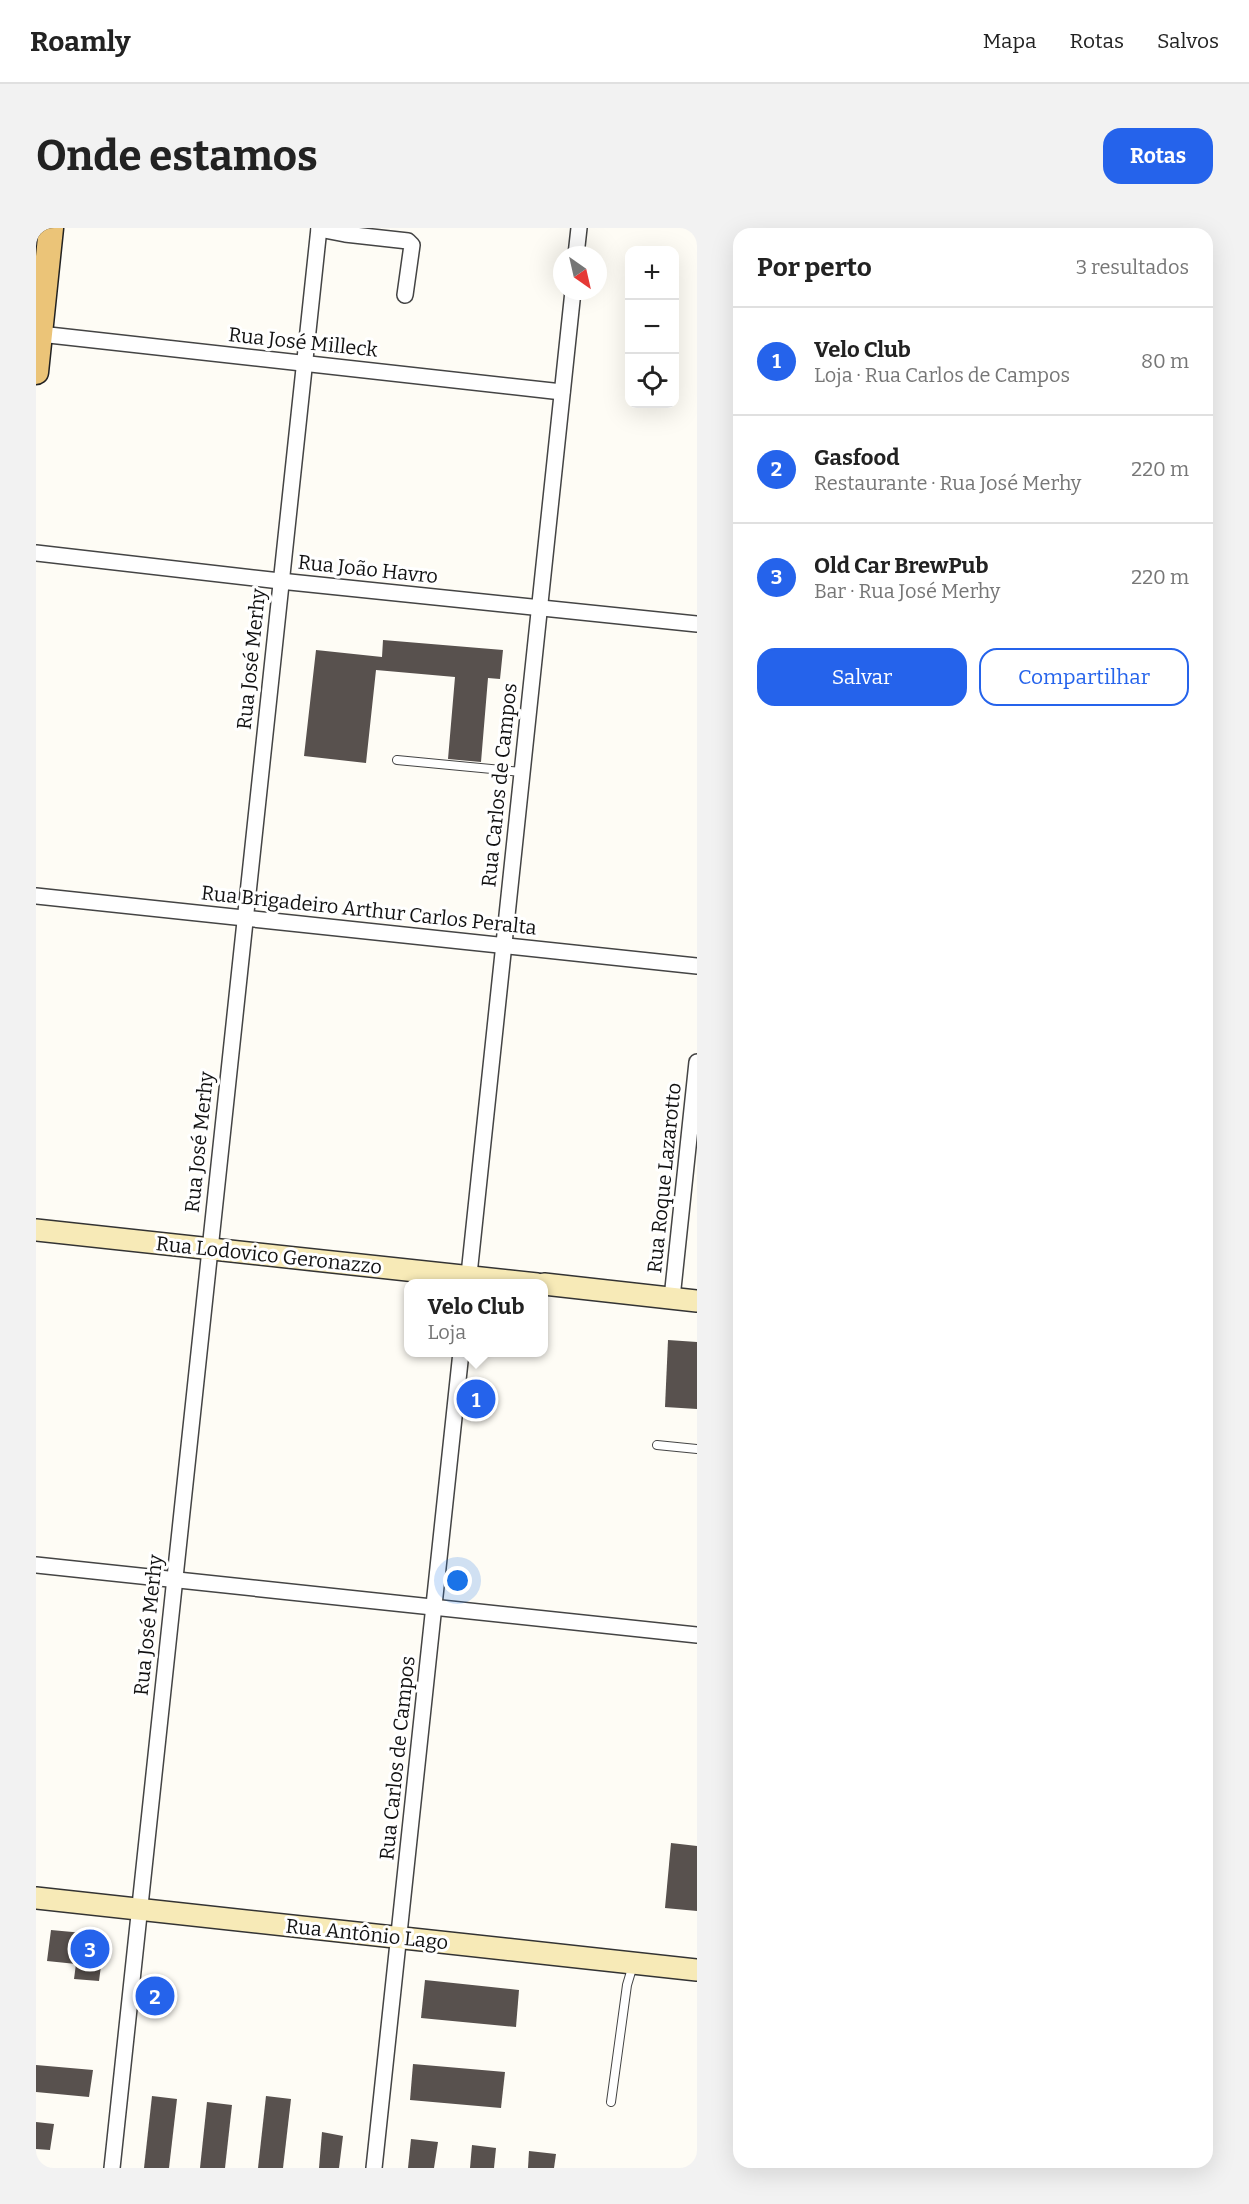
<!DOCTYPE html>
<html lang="pt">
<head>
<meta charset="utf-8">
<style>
	body { margin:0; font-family:Bitter,serif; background:#f2f2f2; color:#222 }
	.controls { position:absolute; right:18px; top:18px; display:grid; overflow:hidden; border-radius:12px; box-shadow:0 6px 24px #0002 }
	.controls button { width:54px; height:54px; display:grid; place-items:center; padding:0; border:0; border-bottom:2px solid #e0e0e0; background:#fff; color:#222; font:30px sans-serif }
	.compass { position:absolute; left:517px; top:18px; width:54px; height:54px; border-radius:50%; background:#fff; box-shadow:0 6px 24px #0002; rotate:146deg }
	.you { position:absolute; left:422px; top:1353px; width:21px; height:21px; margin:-15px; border:4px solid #fff; border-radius:50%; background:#1a73e8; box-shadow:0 0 0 9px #1a73e833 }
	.badge { display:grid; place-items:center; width:39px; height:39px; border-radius:50%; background:#2563eb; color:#fff; font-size:20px; font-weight:700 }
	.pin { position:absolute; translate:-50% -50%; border:3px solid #fff; box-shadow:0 2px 6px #0006 }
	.popup { position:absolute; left:368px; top:1051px; width:144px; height:78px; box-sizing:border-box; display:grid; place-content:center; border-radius:12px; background:#fff; filter:drop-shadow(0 2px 4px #0005); font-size:20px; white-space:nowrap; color:#767676 }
	.popup b { font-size:22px; color:#222 }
	.popup::after { content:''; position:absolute; left:50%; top:100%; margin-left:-12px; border:12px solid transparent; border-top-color:#fff }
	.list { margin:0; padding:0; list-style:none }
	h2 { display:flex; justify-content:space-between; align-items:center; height:78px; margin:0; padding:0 24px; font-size:26px }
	h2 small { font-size:20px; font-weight:400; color:#767676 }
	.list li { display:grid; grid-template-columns:39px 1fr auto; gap:18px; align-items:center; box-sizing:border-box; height:108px; padding:0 24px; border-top:2px solid #e0e0e0 }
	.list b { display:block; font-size:22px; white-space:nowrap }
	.list p { margin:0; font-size:20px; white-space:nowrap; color:#767676 }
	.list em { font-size:20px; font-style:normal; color:#767676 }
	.actions { display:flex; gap:12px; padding:18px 24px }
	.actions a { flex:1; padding:14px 0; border:2px solid #2563eb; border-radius:18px; text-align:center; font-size:21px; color:#2563eb }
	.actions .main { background:#2563eb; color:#fff }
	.icon { flex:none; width:33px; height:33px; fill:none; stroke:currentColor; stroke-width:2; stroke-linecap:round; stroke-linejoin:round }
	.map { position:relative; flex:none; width:661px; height:1940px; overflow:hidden; border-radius:18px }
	header { display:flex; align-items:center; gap:36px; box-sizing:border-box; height:84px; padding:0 30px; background:#fff; border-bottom:2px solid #e0e0e0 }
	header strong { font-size:28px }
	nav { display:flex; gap:33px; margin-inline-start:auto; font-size:21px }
	.intro { display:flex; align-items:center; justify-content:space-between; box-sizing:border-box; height:144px; padding:0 36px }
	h1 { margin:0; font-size:42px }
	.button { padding:15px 27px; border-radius:18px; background:#2563eb; color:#fff; font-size:21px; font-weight:700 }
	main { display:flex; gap:36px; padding:0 36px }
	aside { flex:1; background:#fff; border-radius:18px; box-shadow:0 6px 24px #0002 }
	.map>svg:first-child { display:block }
	.building { fill:#58514e }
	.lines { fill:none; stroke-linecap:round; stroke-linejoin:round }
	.lane-casing { stroke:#444; stroke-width:10 }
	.street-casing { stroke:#444; stroke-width:18 }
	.secondary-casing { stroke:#333; stroke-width:24 }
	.primary-casing { stroke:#222; stroke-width:27 }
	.lane { stroke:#fff; stroke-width:8 }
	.street { stroke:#fff; stroke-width:15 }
	.secondary { stroke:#f7eab7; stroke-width:21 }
	.primary { stroke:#ebc478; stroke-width:24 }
	.labels { text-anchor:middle; stroke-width:6; stroke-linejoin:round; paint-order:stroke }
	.street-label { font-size:20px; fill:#111; stroke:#fff }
</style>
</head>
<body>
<header>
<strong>Roamly</strong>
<nav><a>Mapa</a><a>Rotas</a><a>Salvos</a></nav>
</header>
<div class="intro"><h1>Onde estamos</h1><a class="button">Rotas</a></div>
<main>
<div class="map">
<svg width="661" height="1940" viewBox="0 0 661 1940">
	<rect width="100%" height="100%" fill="#fefcf5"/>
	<g class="building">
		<polygon points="347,412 467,422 464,451 452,450 445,534 412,531 419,449 340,442 330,535 268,528 280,422 346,429"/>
		<polygon points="632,1112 661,1114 661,1181 629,1179"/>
		<polygon points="635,1615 661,1618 661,1683 629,1680"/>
		<polygon points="15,1702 69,1707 63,1753 38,1751 40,1736 11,1733"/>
		<polygon points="389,1752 483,1762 480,1799 385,1790"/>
		<polygon points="377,1836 469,1844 465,1880 374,1872"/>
		<polygon points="0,1837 57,1842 53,1869 0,1864"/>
		<polygon points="116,1868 141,1871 133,1940 108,1940"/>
		<polygon points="230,1868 255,1871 247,1940 222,1940"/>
		<polygon points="171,1874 196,1877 189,1940 164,1940"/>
		<polygon points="0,1894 18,1896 14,1922 0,1921"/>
		<polygon points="286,1904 307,1908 303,1940 283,1940"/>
		<polygon points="375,1911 402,1914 398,1940 372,1940"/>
		<polygon points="436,1917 460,1920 458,1940 434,1940"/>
		<polygon points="493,1923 520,1926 518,1940 492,1940"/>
	</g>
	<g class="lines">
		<g class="lane-casing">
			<g id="lane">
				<polyline points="361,532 486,544"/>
				<polyline points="621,1217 661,1221"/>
				<polyline points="575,1874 591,1757 597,1737"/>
			</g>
		</g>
		<g class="street-casing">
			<g id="street">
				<polyline points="283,1 309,6 372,13 376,17 369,67"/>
				<polyline points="540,27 543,0"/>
				<polyline points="4,106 526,164"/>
				<polyline points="0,325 244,353 661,396"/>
				<polyline points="0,668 661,738"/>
				<polyline points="432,1056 537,63"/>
				<polyline points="636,1070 661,834"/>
				<polyline points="0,1337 661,1407"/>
				<polyline points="76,1940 283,0"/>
				<polyline points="338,1940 425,1124"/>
			</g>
		</g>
		<g class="secondary-casing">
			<g id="secondary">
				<polyline points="0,1002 501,1056"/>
				<polyline points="508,1056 661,1073"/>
				<polyline points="0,1670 661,1742"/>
			</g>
		</g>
		<g class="primary-casing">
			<polyline id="primary" points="0,144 15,0"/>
		</g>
		<use href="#lane" class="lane"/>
		<use href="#street" class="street"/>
		<use href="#secondary" class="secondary"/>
		<use href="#primary" class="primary"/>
	</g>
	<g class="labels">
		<g class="street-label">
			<text transform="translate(267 114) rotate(6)" y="7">Rua José Milleck</text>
			<text transform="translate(332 341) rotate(6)" y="7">Rua João Havro</text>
			<text transform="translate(215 431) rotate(-84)" y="7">Rua José Merhy</text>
			<text transform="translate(463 557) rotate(-84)" y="7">Rua Carlos de Campos</text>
			<text transform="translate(333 682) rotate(6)" y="7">Rua Brigadeiro Arthur Carlos Peralta</text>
			<text transform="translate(163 914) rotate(-84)" y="7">Rua José Merhy</text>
			<text transform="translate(628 950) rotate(-84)" y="7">Rua Roque Lazarotto</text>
			<text transform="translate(233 1027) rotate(6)" y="7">Rua Lodovico Geronazzo</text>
			<text transform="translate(112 1397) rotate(-84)" y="7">Rua José Merhy</text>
			<text transform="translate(361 1530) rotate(-84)" y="7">Rua Carlos de Campos</text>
			<text transform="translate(331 1706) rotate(6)" y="7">Rua Antônio Lago</text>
		</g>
	</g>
</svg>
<div class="controls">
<button>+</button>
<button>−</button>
<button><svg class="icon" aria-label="locate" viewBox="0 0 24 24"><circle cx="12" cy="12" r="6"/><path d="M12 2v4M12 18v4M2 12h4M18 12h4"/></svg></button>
</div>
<svg class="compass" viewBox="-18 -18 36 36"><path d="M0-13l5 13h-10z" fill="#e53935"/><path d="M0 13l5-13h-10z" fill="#767676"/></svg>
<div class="you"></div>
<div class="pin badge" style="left:440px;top:1171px">1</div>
<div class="popup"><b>Velo Club</b>Loja</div>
<div class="pin badge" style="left:119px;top:1768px">2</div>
<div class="pin badge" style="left:54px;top:1721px">3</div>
</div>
<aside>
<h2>Por perto<small>3 resultados</small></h2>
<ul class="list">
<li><span class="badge">1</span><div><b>Velo Club</b><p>Loja · Rua Carlos de Campos</p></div><em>80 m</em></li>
<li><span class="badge">2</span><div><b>Gasfood</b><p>Restaurante · Rua José Merhy</p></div><em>220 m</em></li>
<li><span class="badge">3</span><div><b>Old Car BrewPub</b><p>Bar · Rua José Merhy</p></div><em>220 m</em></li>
</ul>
<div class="actions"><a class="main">Salvar</a><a>Compartilhar</a></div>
</aside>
</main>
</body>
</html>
